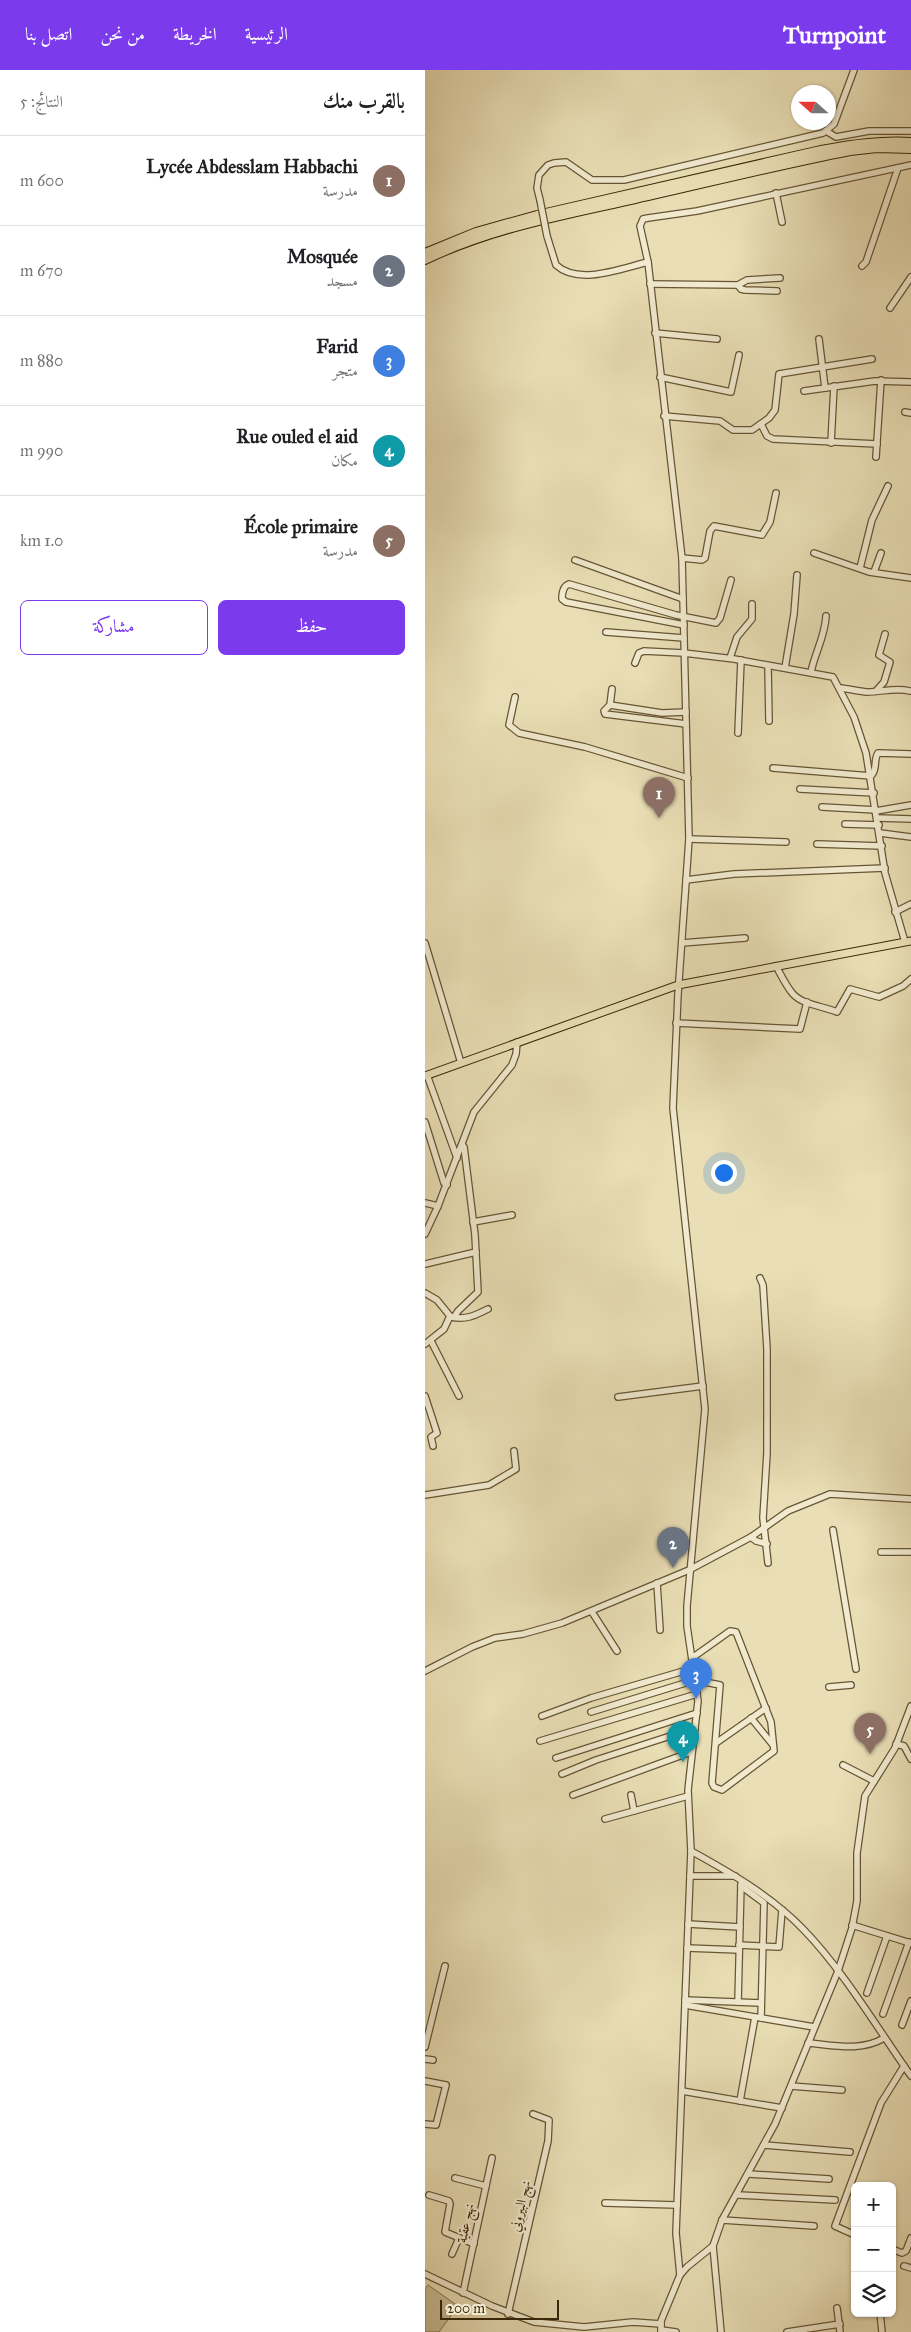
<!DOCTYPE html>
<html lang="ar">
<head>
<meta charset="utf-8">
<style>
	body { margin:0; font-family:"IM FELL Great Primer",Amiri,serif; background:#f6f6f6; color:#202124; direction:rtl }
	.controls { position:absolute; right:15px; bottom:15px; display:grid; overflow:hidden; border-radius:8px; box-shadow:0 1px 4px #0004 }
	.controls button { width:45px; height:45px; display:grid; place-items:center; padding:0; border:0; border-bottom:1px solid #e0e0e0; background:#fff; color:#202124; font:25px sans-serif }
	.compass { position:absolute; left:366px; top:15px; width:45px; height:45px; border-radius:50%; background:#fff; box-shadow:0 1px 4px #0004; rotate:291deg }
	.scale { position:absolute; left:15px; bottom:12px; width:119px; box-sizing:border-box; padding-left:5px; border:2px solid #3b270a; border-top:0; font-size:14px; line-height:18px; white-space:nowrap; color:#3b270a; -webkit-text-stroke:4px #f1eacf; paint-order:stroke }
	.you { position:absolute; left:298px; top:1102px; width:18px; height:18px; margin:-12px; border:4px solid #fff; border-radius:50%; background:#1a73e8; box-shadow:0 0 0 8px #1a73e833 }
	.badge { display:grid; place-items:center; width:32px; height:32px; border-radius:50%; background:#7c3aed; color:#fff; font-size:16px; font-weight:700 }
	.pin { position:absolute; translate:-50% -41px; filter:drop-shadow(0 1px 2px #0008) }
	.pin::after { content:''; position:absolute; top:26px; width:18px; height:15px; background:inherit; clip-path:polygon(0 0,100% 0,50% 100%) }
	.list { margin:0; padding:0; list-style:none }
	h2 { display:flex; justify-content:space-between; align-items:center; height:65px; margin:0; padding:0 20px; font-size:21px }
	h2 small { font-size:16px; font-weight:400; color:#757577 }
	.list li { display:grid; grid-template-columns:32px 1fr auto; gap:15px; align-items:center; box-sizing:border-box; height:90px; padding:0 20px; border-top:1px solid #e0e0e0 }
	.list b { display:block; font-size:19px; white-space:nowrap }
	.list p { margin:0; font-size:16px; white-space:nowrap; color:#757577 }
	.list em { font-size:16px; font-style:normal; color:#757577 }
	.actions { display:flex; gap:10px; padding:15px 20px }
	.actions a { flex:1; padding:11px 0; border:1px solid #7c3aed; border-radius:8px; text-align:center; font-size:18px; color:#7c3aed }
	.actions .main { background:#7c3aed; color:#fff }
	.icon { flex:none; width:28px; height:28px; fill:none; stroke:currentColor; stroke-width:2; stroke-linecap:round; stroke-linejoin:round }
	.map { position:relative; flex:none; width:486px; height:2262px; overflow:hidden; direction:ltr }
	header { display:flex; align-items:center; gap:30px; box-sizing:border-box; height:70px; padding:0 25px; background:#7c3aed; color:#fff }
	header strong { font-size:24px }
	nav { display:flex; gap:28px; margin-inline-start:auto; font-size:18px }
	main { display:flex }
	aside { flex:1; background:#fff }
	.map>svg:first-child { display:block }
	.green { fill:#cbbf98; stroke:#837351 }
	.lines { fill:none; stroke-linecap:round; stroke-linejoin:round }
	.minor-casing { stroke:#665535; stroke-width:8 }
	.major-casing { stroke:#3b270a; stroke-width:9 }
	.highway-casing { stroke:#3b270a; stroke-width:10 }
	.minor { stroke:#f1eacf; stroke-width:5.5 }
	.major { stroke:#e9deb5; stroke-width:7 }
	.highway { stroke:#e9deb5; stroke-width:8 }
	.minor-bridge-casing { stroke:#665535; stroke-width:8; stroke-linecap:butt }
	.minor-bridge { stroke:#f1eacf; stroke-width:5.5 }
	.labels { text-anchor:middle; stroke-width:4.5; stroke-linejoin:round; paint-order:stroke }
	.street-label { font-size:14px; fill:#3b270a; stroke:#f1eacf }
</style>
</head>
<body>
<header>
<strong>Turnpoint</strong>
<nav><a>الرئيسية</a><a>الخريطة</a><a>من نحن</a><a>اتصل بنا</a></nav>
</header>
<main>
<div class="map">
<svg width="486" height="2262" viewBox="0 0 486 2262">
	<rect width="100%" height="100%" fill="#e9deb5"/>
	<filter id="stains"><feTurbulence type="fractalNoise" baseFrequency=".004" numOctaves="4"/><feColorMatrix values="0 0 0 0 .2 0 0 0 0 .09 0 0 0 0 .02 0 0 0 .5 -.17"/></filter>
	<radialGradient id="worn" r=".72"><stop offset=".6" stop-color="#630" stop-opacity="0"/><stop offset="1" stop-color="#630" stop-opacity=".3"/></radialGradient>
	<polygon class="green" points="3,2215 33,2236 14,2262 0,2262 0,2219"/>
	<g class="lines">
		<g class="minor-casing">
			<g id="minor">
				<polyline points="401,61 411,67 444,61 486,61"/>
				<polyline points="351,123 357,152"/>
				<polyline points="115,130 112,118 114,105 123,95 129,93 141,92 167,110 199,110 398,63 409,54 429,0"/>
				<path d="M122 166 131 195C154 216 197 198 223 192"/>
				<polyline points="437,196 441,192 473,98"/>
				<polyline points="225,214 313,215"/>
				<polyline points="352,221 320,220 316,219 313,215 322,210 355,208"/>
				<polyline points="465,238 486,207"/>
				<polyline points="230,263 292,269"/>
				<polyline points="394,269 400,318"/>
				<polyline points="235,307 306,322 314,285"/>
				<polyline points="379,321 450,311 486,312"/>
				<polyline points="480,342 486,343"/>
				<polyline points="239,346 295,351 308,360 327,360 344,348 350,340 354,304 447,289"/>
				<polyline points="336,354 342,366 348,369 452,374"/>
				<polyline points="406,373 409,316"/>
				<polyline points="451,387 456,310"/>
				<polyline points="389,483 444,502 486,508"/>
				<polyline points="257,488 277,490 280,488 285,461 289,456 337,465 345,452 351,423"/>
				<polyline points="150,490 258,529"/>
				<polyline points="435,498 447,450 463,416"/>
				<polyline points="449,502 456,483"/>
				<path d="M259 555 141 532 137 529C137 524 138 516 144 514L251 545 291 553 295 548 306 510"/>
				<polyline points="181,562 259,568"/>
				<polyline points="305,588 312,567 327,549 327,534"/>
				<polyline points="210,593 214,583 219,581 259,583 309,589 408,607 429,647 441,683 460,803 480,872"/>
				<polyline points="343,596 344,651"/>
				<polyline points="360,598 369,544 372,505"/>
				<path d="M386 602C390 582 400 567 401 546"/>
				<path d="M415 618C424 619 433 621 442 622 458 622 470 617 485 621"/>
				<polyline points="187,619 185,635 179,641 180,644 261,654"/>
				<polyline points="451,621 459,612 465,592 454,585 460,564"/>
				<polyline points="90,627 84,655 94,663 160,677 263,708"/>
				<polyline points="185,635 237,643 261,642"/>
				<polyline points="313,663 316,590"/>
				<path d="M348 698 446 706C453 699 448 691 453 683L486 684"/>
				<polyline points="375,719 449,723"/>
				<polyline points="397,737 451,740"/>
				<polyline points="451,741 486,735"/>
				<polyline points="453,748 486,749"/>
				<polyline points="420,754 454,755"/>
				<polyline points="455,763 486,767"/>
				<polyline points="264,769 361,772"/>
				<polyline points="392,774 457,776"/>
				<polyline points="261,810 309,804 460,798"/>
				<polyline points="470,842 486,834"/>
				<polyline points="0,873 36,993"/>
				<polyline points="257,873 320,868"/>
				<path d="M351 896C356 905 361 916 368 924 378 935 398 936 412 942L425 919 454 927 478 916 486 909"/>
				<polyline points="251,953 375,959 382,932"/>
				<polyline points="2,1005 32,1088"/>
				<polyline points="0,1052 19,1113 22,1115"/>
				<polyline points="0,1133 13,1136"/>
				<polyline points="48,1152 87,1145"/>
				<polyline points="0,1164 13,1136 49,1042 87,995 91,984 92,972"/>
				<polyline points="0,1194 51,1182"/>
				<polyline points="335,1208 338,1215 342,1279 342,1383 338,1448 343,1493"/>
				<polyline points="0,1223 12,1230 25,1246 19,1259 0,1274"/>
				<path d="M26 1247C41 1250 49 1246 63 1239"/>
				<polyline points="29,1247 33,1241 53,1222 50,1165 39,1077 37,1075"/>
				<polyline points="6,1271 34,1326"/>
				<polyline points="0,1326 12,1363 6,1367 8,1376"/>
				<polyline points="193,1327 278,1316"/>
				<polyline points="0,1425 64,1415 91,1399 89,1381"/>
				<polyline points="408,1460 431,1599"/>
				<polyline points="326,1467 331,1471 342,1474"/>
				<polyline points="456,1482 486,1482"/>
				<polyline points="232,1513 235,1560"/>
				<polyline points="167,1542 192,1581"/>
				<polyline points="0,1601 47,1577 70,1568 98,1564 137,1553 264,1500 326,1467 363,1441 405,1424 486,1429"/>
				<polyline points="404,1617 426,1615"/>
				<polyline points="166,1642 270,1610 295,1615 287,1713 289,1717 297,1720 349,1681 346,1652 311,1562 305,1561 267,1588"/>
				<polyline points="117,1646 166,1628 269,1598"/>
				<polyline points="326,1648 348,1675"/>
				<polyline points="115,1671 272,1624"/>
				<polyline points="291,1673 341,1638"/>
				<polyline points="471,1674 479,1676 486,1689"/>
				<polyline points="131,1688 272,1643"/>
				<polyline points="418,1695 449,1711"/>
				<polyline points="137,1704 171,1690 270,1658"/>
				<polyline points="148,1725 266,1682"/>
				<polyline points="209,1741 263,1726"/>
				<polyline points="180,1749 209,1741 206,1725"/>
				<path d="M266 1781C306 1803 346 1826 378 1859 418 1900 453 1959 486 2006"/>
				<polyline points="265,1806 310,1806"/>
				<polyline points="316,1816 339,1833 336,1948"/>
				<polyline points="263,1854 315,1857"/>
				<polyline points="427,1855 485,1873"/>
				<polyline points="314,1875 354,1877 357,1840"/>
				<polyline points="262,1878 314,1880"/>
				<polyline points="442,1923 462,1866"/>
				<polyline points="260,1930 336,1933"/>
				<polyline points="313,1932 316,1814"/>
				<polyline points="260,1935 389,1957"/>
				<polyline points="458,1944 484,1872"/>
				<polyline points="477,1955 486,1931"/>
				<path d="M383 1973C408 1975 436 1982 459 1968"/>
				<polyline points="0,1977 20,1896"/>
				<polyline points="0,1989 8,1990"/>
				<polyline points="0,2011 21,2015 11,2055 0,2054"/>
				<polyline points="366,2016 417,2020"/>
				<polyline points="257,2021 357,2038"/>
				<polyline points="315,2031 330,1947"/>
				<polyline points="339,2075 425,2082"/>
				<polyline points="324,2104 404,2109"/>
				<polyline points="30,2108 61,2116"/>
				<polyline points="4,2125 24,2131 25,2134 20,2162 49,2174"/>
				<polyline points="313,2125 410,2130"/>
				<polyline points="180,2133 252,2135"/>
				<polyline points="297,2150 389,2156"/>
				<polyline points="430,2165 410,2156 456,2033 479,1996"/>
				<polyline points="288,2176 296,2262"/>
				<polyline points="467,2179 477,2183 481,2181 486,2168"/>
				<polyline points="27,2184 34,2168"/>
				<polyline points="479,2196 486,2198"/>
				<polyline points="0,2204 67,2236 109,2252 159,2257 208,2252 236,2254"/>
				<polyline points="255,2205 262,2197 288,2176 297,2150 350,2054 413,1901 427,1858 432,1831 432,1783 440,1726 470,1678 486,1636"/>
				<polyline points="38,2223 67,2088"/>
				<polyline points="412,2238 415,2262"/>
				<polyline points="455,2243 457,2262"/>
				<polyline points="83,2244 123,2071 124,2050 108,2044"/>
				<polyline points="236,2260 251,2262"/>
				<polyline points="236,2262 236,2251 255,2205 251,2163 266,1781 263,1720 273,1631 262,1556 262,1536 280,1339 248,1038 253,924 264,769 257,488 223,192 215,156 218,149 223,148 272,141 486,95"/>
				<polyline points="362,2262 415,2254"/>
			</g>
		</g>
		<g class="major-casing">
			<polyline id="major" points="0,1006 253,915 486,871"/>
		</g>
		<g class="highway-casing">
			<g id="highway">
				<path d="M0 183 51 162 112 145 387 82C420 75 452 70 486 72"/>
				<path d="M0 190C66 158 139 145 210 129 282 113 353 95 425 81L452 78 486 79"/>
			</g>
		</g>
		<use href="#minor" class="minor"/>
		<use href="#major" class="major"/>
		<use href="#highway" class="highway"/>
		<g class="minor-bridge-casing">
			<polyline id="minor-bridge" points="115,130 122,166"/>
		</g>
		<use href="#minor-bridge" class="minor-bridge"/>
	</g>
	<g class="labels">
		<g class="street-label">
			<text transform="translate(95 2136) rotate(-77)" y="5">نهج البيروني</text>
			<text transform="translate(40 2153) rotate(-78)" y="5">نهج عقبة</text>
		</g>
	</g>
	<rect width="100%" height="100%" filter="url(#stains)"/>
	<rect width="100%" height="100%" fill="url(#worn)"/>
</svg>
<div class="controls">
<button>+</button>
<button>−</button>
<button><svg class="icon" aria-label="layers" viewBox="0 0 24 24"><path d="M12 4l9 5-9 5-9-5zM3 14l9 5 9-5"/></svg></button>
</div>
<svg class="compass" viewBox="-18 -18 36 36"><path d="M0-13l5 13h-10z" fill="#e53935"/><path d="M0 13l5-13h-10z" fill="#757577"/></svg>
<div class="scale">200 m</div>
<div class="you"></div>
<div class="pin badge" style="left:234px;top:748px;background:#8d6e63">1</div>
<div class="pin badge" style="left:248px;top:1498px;background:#6b7280">2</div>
<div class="pin badge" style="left:271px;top:1629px;background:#3f7fe0">3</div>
<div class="pin badge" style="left:258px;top:1692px;background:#0f9aa8">4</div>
<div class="pin badge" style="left:445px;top:1684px;background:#8d6e63">5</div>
</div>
<aside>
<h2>بالقرب منك<small>النتائج: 5</small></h2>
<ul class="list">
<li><span class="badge" style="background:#8d6e63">1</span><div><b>Lycée Abdesslam Habbachi</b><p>مدرسة</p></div><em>600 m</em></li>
<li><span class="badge" style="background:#6b7280">2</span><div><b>Mosquée</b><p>مسجد</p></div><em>670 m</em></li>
<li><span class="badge" style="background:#3f7fe0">3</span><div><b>Farid</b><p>متجر</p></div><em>880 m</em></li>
<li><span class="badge" style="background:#0f9aa8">4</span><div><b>Rue ouled el aid</b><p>مكان</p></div><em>990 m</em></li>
<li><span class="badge" style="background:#8d6e63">5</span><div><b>École primaire</b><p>مدرسة</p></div><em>1.0 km</em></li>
</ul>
<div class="actions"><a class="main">حفظ</a><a>مشاركة</a></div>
</aside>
</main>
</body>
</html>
